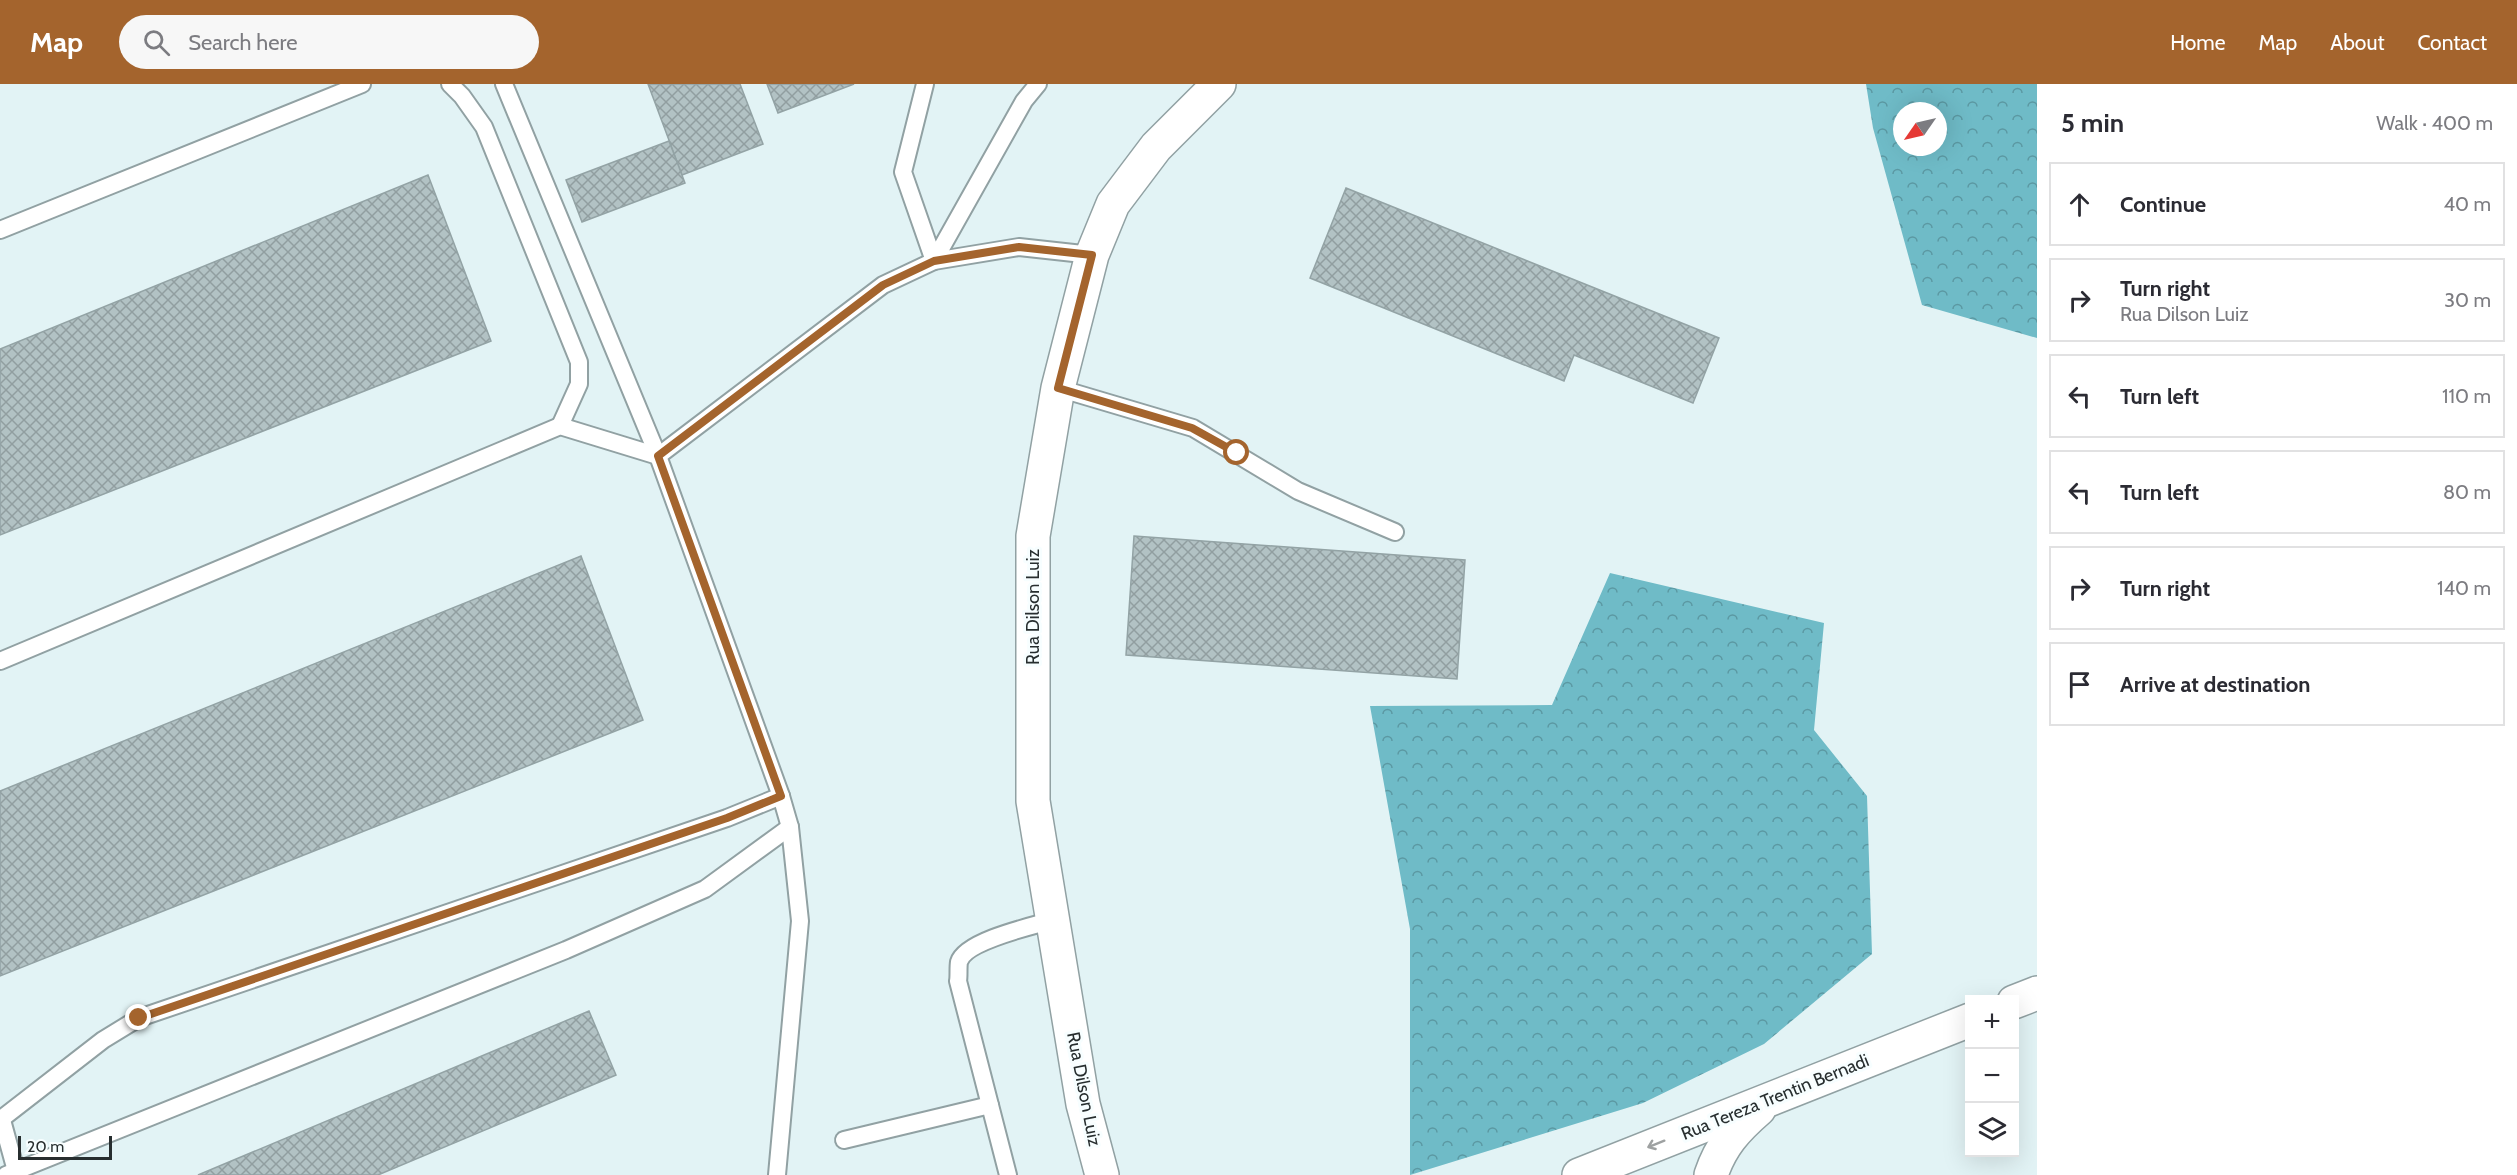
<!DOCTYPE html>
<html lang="en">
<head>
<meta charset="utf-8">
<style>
	body { margin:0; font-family:Cabin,sans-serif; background:#f7f7f7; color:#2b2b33 }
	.controls { position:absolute; right:18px; bottom:18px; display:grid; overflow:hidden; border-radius:0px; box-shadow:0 6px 24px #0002 }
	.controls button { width:54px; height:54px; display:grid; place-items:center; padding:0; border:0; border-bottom:2px solid #e1e1e2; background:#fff; color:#2b2b33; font:30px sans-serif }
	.compass { position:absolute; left:1893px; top:18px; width:54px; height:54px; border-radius:50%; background:#fff; box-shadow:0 6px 24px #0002; rotate:236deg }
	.scale { position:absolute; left:18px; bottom:15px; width:94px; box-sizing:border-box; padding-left:6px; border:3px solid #272e2f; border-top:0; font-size:16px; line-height:21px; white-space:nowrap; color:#272e2f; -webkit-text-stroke:4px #f7feff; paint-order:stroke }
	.stop { position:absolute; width:18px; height:18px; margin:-14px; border:4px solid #a4642d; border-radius:50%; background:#fff }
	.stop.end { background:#a4642d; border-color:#fff; box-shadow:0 2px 6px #0008 }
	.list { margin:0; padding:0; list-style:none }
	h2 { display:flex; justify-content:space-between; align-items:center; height:78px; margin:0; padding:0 24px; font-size:26px }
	h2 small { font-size:20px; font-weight:400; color:#7c7c81 }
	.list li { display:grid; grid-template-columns:39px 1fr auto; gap:18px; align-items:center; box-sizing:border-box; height:84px; margin:0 12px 12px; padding:0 12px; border:2px solid #e1e1e2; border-radius:0px }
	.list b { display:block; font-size:22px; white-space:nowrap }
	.list p { margin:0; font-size:20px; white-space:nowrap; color:#7c7c81 }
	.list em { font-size:20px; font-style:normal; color:#7c7c81 }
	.icon { flex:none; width:33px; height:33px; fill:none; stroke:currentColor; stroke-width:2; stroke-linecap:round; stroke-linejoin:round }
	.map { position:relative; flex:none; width:2037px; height:1091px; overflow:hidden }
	header { display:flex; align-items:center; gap:36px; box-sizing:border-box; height:84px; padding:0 30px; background:#a4642d; color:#fff }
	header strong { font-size:28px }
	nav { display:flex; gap:33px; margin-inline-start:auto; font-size:21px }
	.search { width:420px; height:54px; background:#f7f7f7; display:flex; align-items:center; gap:15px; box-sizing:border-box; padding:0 21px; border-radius:33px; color:#7c7c81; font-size:22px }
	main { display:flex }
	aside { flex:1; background:#fff }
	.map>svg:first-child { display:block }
	.forest { fill:url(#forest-crowns); fill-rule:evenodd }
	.building { fill:url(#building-cross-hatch); stroke:#93a3a5; stroke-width:1.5 }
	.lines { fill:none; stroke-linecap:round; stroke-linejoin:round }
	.service-casing { stroke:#91a1a3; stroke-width:20 }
	.tertiary-casing { stroke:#91a1a3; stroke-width:36 }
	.service { stroke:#fff; stroke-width:16 }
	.tertiary { stroke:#fff; stroke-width:33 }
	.oneway { stroke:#9ea1a1 }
	.route { stroke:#a4642d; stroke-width:8 }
	.labels { text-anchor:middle; stroke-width:6; stroke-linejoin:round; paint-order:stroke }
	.street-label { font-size:18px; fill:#272e2f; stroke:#f7feff }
</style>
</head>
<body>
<header>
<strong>Map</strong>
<div class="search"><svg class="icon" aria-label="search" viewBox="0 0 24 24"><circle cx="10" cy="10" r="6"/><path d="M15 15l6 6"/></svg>Search here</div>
<nav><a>Home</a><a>Map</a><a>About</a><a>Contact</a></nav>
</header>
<main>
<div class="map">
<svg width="2037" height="1091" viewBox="0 0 2037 1091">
	<defs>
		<pattern id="forest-crowns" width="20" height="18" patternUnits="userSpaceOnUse" patternTransform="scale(1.5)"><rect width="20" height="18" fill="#6fbbc7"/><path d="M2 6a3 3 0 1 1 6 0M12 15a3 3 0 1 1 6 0" fill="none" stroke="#5b98a2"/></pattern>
		<pattern id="building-cross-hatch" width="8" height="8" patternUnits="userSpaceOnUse" patternTransform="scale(1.5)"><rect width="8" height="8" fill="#b2c2c4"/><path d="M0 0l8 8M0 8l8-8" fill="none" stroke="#919ea0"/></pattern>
	</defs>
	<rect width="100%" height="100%" fill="#e2f3f5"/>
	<g class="forest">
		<path d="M1866 0H2037V254L1922 221 1873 44ZM1902 27H1938V63H1902Z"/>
		<polygon points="1610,489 1824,539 1814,646 1867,712 1872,870 1764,960 1643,1019 1410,1091 1410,845 1370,622 1552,621"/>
	</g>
	<g class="building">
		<polygon points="648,0 740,0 763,60 682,91"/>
		<polygon points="767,0 854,0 778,29"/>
		<polygon points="669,57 685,99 582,138 566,96"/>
		<polygon points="428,91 491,257 0,451 0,265"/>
		<polygon points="1346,104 1719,254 1693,319 1574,271 1564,297 1310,194"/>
		<polygon points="1134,452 1465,476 1457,595 1126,571"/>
		<polygon points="581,472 643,636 0,892 0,707"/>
		<polygon points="589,927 616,991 378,1091 198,1091"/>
	</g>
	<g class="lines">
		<g class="service-casing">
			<g id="service">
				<polyline points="450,0 462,12 484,43 579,278 579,300 560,342"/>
				<polyline points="504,0 658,372 781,712 790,743 800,837 777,1091"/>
				<polyline points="925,0 903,88 934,177 1024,17 1038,0"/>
				<polyline points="0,146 362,0"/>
				<polyline points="1058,304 1193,344 1298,407 1395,448"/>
				<polyline points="0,577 560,342 658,372 883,201 934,177 1019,163 1092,171"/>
				<polyline points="0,1036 103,956 139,934 727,734 781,712"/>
				<polyline points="2,1036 16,1087"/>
				<polyline points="844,1056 990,1021"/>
				<polyline points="6,1091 566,866 705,805 790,743"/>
				<path d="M1008 1091 958 897C959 892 958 884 959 878 965 857 1032 842 1053 836"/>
			</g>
		</g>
		<g class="tertiary-casing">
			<g id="tertiary">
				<polyline points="2014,918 2037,909"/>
				<polyline points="1102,1091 1083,1020 1033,717 1033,452 1058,304 1092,171 1113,120 1156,63 1219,0"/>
				<polyline points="1579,1091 1970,936"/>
				<path d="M1711 1091C1721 1061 1736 1045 1759 1025"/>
			</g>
		</g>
		<use href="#service" class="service"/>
		<use href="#tertiary" class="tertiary"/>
	</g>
	<defs><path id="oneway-shaft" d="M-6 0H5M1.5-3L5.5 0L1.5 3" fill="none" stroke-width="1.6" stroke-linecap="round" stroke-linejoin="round" transform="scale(1.5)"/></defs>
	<use class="oneway" href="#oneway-shaft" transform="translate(1656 1060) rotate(158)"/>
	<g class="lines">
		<polyline class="route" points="139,934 727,734 781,712 658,372 883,201 934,177 1019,163 1092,171 1058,304 1192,344 1237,369"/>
	</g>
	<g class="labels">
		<g class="street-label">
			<text transform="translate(1033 523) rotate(-90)" y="6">Rua Dilson Luiz</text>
			<text transform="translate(1084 1005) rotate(79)" y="6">Rua Dilson Luiz</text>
			<text transform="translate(1775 1013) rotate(-22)" y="6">Rua Tereza Trentin Bernadi</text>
		</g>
	</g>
</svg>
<div class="controls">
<button>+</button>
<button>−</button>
<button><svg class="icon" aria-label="layers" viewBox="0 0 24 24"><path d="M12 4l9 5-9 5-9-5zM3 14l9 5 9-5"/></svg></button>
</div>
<svg class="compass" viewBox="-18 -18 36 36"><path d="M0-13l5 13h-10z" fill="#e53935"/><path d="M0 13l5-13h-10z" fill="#7c7c81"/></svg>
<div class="scale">20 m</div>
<div class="stop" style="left:1237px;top:369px"></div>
<div class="stop end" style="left:139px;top:934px"></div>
</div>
<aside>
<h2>5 min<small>Walk · 400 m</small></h2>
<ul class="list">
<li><svg class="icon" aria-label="ahead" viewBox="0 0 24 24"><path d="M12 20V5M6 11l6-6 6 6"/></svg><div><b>Continue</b></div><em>40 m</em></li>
<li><svg class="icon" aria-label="right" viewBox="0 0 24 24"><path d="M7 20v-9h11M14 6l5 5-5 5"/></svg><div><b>Turn right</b><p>Rua Dilson Luiz</p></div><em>30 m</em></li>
<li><svg class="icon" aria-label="left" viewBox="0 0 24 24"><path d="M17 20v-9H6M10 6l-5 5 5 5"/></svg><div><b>Turn left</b></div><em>110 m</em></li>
<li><svg class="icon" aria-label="left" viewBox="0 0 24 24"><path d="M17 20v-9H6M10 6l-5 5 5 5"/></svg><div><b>Turn left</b></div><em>80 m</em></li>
<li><svg class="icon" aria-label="right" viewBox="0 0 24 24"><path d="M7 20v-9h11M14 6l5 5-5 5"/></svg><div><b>Turn right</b></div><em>140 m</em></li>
<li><svg class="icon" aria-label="arrive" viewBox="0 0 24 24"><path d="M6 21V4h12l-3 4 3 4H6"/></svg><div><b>Arrive at destination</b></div></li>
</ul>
</aside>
</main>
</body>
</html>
